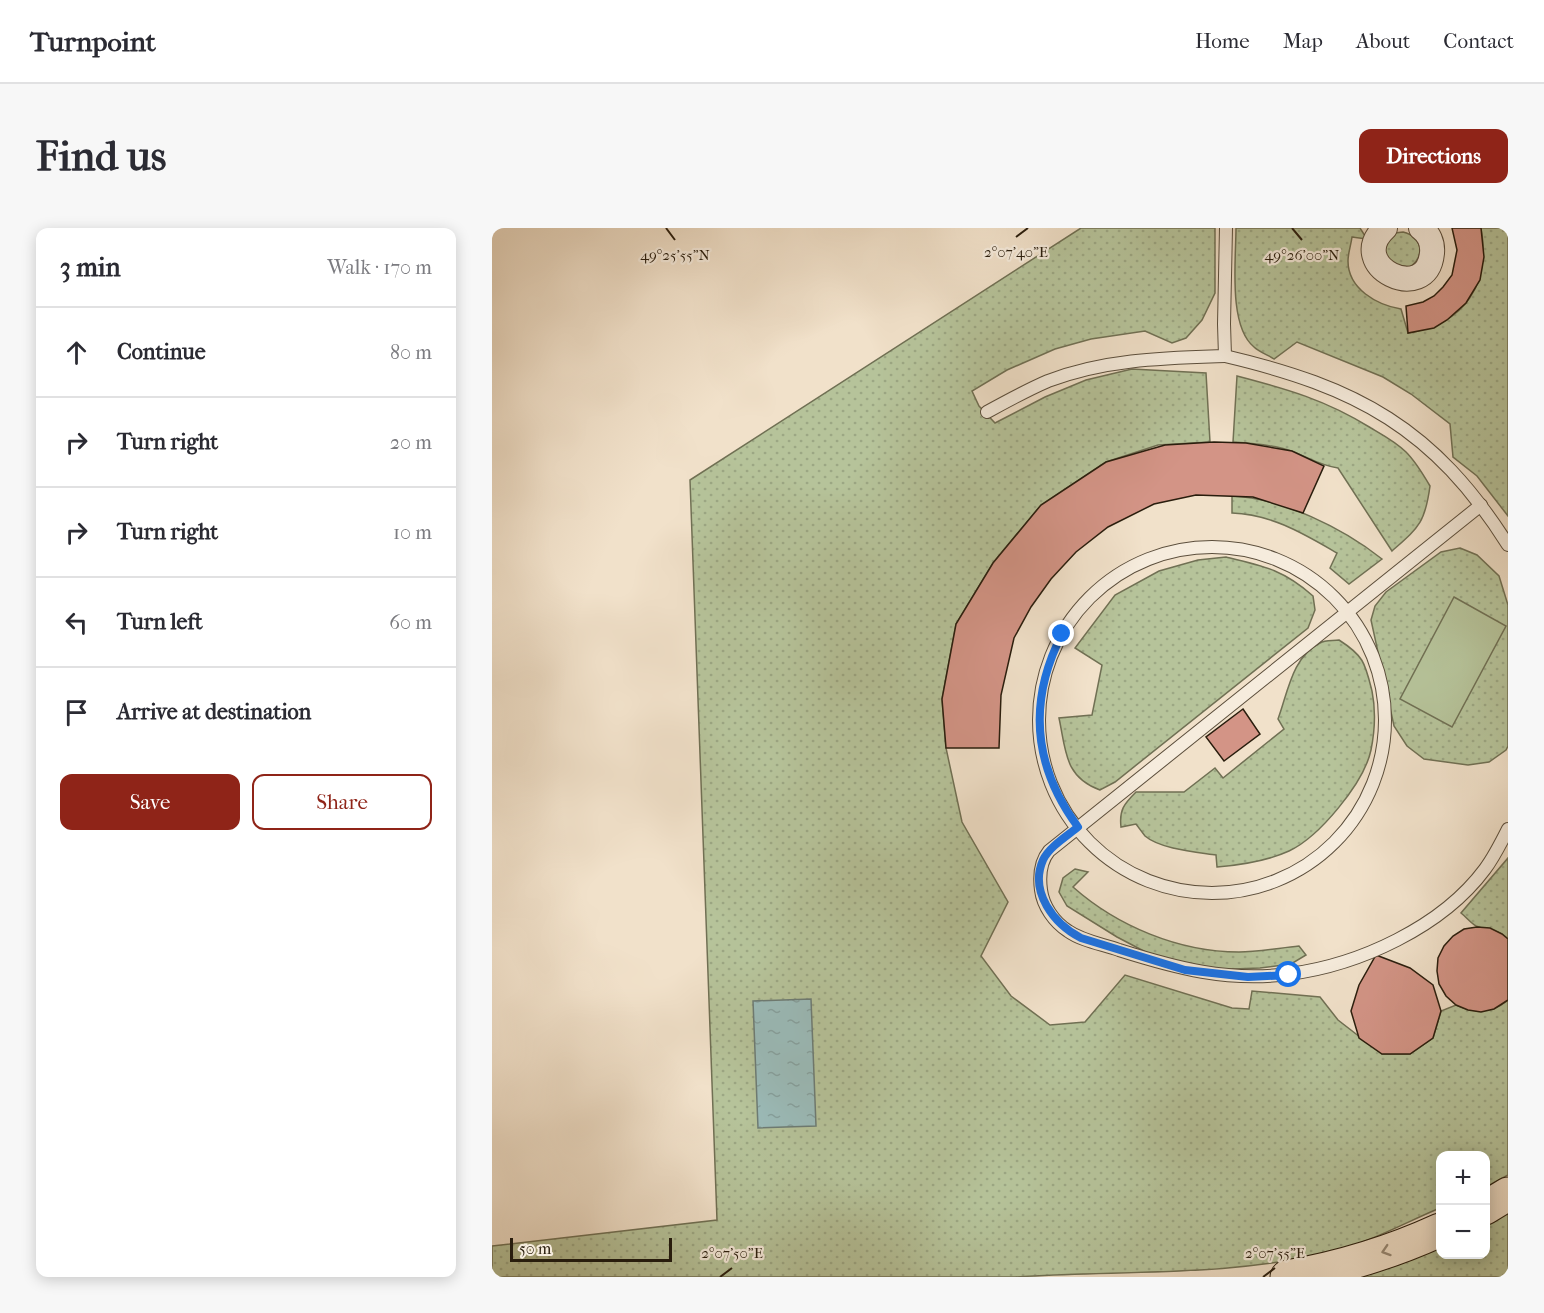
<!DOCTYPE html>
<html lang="en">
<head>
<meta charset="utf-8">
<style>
	body { margin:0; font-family:"IM FELL French Canon",serif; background:#f7f7f7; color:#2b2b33 }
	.controls { position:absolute; right:18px; bottom:18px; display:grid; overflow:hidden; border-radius:12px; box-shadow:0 3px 15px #0003 }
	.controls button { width:54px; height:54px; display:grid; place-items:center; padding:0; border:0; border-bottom:2px solid #e1e1e2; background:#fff; color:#2b2b33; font:30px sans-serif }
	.scale { position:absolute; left:18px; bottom:15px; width:162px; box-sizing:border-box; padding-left:6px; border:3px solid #291d0d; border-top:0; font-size:16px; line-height:21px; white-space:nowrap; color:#291d0d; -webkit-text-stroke:4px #f6ecdd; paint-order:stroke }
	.stop { position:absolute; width:18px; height:18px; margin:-14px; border:4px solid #1a73e8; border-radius:50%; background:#fff }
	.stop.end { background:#1a73e8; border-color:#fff; box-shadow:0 2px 6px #0008 }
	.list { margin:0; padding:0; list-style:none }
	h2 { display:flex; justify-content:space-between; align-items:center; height:78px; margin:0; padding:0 24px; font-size:26px }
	h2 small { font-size:20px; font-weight:400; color:#7c7c81 }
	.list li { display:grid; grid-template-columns:39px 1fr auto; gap:18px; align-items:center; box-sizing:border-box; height:90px; padding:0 24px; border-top:2px solid #e1e1e2 }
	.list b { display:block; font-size:22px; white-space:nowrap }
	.list em { font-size:20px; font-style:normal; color:#7c7c81 }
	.actions { display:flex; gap:12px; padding:18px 24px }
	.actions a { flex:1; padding:14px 0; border:2px solid #8f2418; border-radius:12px; text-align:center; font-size:21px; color:#8f2418 }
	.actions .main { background:#8f2418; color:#fff }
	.icon { flex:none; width:33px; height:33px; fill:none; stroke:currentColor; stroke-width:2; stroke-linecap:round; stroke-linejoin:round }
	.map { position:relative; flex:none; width:1016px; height:1049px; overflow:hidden; border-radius:12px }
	header { display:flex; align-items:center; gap:36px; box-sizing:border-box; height:84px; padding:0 30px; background:#fff; border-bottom:2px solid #e1e1e2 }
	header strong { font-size:28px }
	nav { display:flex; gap:33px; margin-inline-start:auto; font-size:21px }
	.intro { display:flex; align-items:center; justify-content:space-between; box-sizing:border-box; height:144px; padding:0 36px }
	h1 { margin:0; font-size:42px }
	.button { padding:15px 27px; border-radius:12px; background:#8f2418; color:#fff; font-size:21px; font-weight:700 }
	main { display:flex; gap:36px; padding:0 36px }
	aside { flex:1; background:#fff; border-radius:12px; box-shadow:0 3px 15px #0003 }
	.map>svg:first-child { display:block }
	.grass { fill:url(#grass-dots); stroke:#707054; stroke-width:1.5 }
	.park { fill:#b6c39a; stroke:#707054; stroke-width:1.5 }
	.water { fill:url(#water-ripples); stroke:#6d7c75; stroke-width:1.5 }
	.building { fill:#d39486; stroke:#291d0d; stroke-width:1.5 }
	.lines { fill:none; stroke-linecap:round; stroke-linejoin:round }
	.lane-casing { stroke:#5b4e3c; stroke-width:14 }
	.street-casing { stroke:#5b4e3c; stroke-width:26 }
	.highway-casing { stroke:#291d0d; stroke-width:35 }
	.lane { stroke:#f6ecdd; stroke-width:12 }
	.street { stroke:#f6ecdd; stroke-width:24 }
	.highway { stroke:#f1e1ca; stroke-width:33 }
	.oneway { stroke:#978975 }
	.route { stroke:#1a73e8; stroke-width:8 }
	.ticks { fill:none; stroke:#291d0d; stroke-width:2 }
	.ticks-label { font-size:15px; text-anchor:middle; fill:#291d0d; stroke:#f6ecdd; stroke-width:4.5; stroke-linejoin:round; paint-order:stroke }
</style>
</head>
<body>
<header>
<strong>Turnpoint</strong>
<nav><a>Home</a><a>Map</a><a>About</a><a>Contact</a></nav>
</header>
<div class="intro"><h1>Find us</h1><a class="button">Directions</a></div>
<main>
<aside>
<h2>3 min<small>Walk · 170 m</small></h2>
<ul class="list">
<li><svg class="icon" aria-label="ahead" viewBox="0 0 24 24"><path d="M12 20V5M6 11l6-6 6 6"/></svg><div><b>Continue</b></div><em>80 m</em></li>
<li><svg class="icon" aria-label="right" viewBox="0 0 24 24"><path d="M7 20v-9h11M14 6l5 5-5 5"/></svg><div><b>Turn right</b></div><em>20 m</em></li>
<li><svg class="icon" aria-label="right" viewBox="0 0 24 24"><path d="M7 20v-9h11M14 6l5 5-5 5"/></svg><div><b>Turn right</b></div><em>10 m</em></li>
<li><svg class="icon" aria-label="left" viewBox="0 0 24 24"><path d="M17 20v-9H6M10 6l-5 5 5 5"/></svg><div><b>Turn left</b></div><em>60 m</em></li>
<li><svg class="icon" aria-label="arrive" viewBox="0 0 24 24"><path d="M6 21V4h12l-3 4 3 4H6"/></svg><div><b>Arrive at destination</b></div></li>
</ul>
<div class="actions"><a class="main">Save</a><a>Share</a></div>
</aside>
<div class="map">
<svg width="1016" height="1049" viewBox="0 0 1016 1049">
	<defs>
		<pattern id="grass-dots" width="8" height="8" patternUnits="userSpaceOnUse" patternTransform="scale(1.5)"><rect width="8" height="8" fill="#b6c39a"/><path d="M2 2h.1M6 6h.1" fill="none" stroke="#9ca784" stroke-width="1.8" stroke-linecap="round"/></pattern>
		<pattern id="water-ripples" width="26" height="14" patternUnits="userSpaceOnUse" patternTransform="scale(1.5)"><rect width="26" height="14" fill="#9bbcba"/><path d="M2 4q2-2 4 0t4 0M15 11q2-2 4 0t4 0" fill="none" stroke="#86a19f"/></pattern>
	</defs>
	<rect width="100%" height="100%" fill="#f1e1ca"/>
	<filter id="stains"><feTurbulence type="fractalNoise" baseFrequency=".00333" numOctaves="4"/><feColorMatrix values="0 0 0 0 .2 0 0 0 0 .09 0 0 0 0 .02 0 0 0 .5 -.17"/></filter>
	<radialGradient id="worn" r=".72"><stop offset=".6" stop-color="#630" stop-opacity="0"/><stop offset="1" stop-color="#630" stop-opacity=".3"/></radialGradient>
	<g class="grass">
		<path d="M589 0H723V65L710 92 694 110 680 115 653 103 599 111 563 121 515 142 480 163 487 178 503 195 553 169 594 152 640 141 714 145 718 214 666 217 614 234 549 277 501 335 464 396 450 471 454 520 470 594 516 674 489 728 519 768 558 797 593 794 633 747 740 780 757 781 760 763 828 769 846 792 890 826H918L941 810 949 783 964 777C982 785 1000 786 1016 772V947L994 959 993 928H948V980C912 995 877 1015 838 1024 738 1049 626 1042 523 1049H0V1018L225 992 198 252Z"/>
		<path d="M744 0H868L875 11 860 9C859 17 856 25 856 33 856 61 885 77 909 81L916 105C973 96 999 56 989 0H1016V288L985 248 961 229 958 196 919 166 891 149 805 114 782 131C776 127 767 124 762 119 736 98 744 31 744 0Z"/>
		<path d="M911 4C931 9 933 28 918 39L897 36 892 19 903 5Z"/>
		<path d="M745 148C795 161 834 172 879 200 891 207 904 214 914 224 924 234 931 246 938 258 933 295 927 299 900 323L846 240C830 238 817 230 802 224 784 217 760 215 741 214Z"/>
		<path d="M740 268C790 270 851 300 890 331L857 356 838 340 845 325C812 306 779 286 740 285Z"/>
		<polygon points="968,320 985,327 1007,348 1016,377 1016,518 1014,522 997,534 976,537 932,531 915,518 902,498 879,392 883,378 894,364 949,324"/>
		<path d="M734 329C772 338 792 342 821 368L823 382 816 400 623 554 608 562C572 549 574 522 567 490L600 487 610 437 583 420 623 367 667 343 706 332Z"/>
		<path d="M847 412C872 428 873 435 880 463 884 483 883 502 879 522 872 555 827 609 797 623 775 633 749 637 725 639L724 627C704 624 668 621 653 608 650 604 647 600 644 596L629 599C627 582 632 576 644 564H692L723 540 731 550 792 501 786 491C796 464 800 429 828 415 833 412 841 413 847 412Z"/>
		<path d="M1016 630V711C1003 699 996 704 984 698 979 695 974 689 969 685Z"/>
		<path d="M583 641 596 644 581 659C625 698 687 724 747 724 766 724 787 720 807 718L814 727 799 736 768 740 715 742 667 731 625 709 575 678 567 664 571 650Z"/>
		<polygon points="1016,979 1016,1049 846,1049 948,1013 948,1026 993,1026 994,992"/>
	</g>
	<polygon class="park" points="962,369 1014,398 960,499 908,471"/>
	<polygon class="water" points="319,771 324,898 266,900 261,773"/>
	<g class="building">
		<polygon points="960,0 989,0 992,29 988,52 974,75 955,92 942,100 916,105 914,78 931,74 942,68 951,59 960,47 965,22"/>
		<polygon points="722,214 754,215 800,223 832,238 811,285 761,269 704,267 662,276 616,299 584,324 559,351 539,379 522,410 509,467 507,520 454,520 450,471 464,396 501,335 549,277 614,234 673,217"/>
		<polygon points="751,481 768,506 732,533 714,509"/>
		<polygon points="985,699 998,700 1010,706 1016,711 1016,772 1002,781 989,784 976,782 964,777 954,768 947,756 945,743 946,730 952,718 961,708 972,701"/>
		<polygon points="884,727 918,740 941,757 949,783 941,810 918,826 890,826 867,810 859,783 867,757"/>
	</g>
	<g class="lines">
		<g class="lane-casing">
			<g id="lane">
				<path d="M733 128C865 159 942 200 1016 317"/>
				<path d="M495 184C515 173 535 162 556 153 613 131 673 130 733 128L732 96 734 0"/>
				<path d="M989 277 557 623C548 634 547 647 549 662 551 678 562 694 576 703 590 713 610 716 627 722 684 740 735 754 797 746 867 737 950 699 993 641 1002 629 1009 615 1016 601"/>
				<circle cx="720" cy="492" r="173"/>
			</g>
		</g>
		<g class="street-casing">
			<path id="street" d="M893 0C852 38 935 78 940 25 941 15 937 6 929 0"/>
		</g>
		<g class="highway-casing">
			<g id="highway">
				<polyline points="993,980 1016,966"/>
				<path d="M795 1049C847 1040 900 1024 948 1002"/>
			</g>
		</g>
		<use href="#lane" class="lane"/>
		<use href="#street" class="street"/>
		<use href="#highway" class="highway"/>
	</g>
	<defs><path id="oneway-chevron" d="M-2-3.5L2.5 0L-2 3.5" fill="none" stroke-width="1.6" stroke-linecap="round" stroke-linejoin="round" transform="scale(1.5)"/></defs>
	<use class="oneway" href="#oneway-chevron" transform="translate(894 1023) rotate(162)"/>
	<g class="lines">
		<path class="route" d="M570 406C536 473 541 538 586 599 575 608 557 619 551 632 537 664 562 696 589 710L693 742 756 749 797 747"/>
	</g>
	<path class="ticks" d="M174 0 183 12M800 0 810 12M524 9 536 0M228 1049 240 1040M771 1049 783 1040"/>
	<g class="ticks-label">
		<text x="524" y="29">2°07'40"E</text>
		<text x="183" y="32">49°25'55"N</text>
		<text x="810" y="32">49°26'00"N</text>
		<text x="240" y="1030">2°07'50"E</text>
		<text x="783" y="1030">2°07'55"E</text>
	</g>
	<rect width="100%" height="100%" filter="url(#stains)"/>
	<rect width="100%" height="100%" fill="url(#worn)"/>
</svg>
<div class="controls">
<button>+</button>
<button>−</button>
</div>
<div class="scale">50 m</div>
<div class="stop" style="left:797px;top:747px"></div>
<div class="stop end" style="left:570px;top:406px"></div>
</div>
</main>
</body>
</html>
